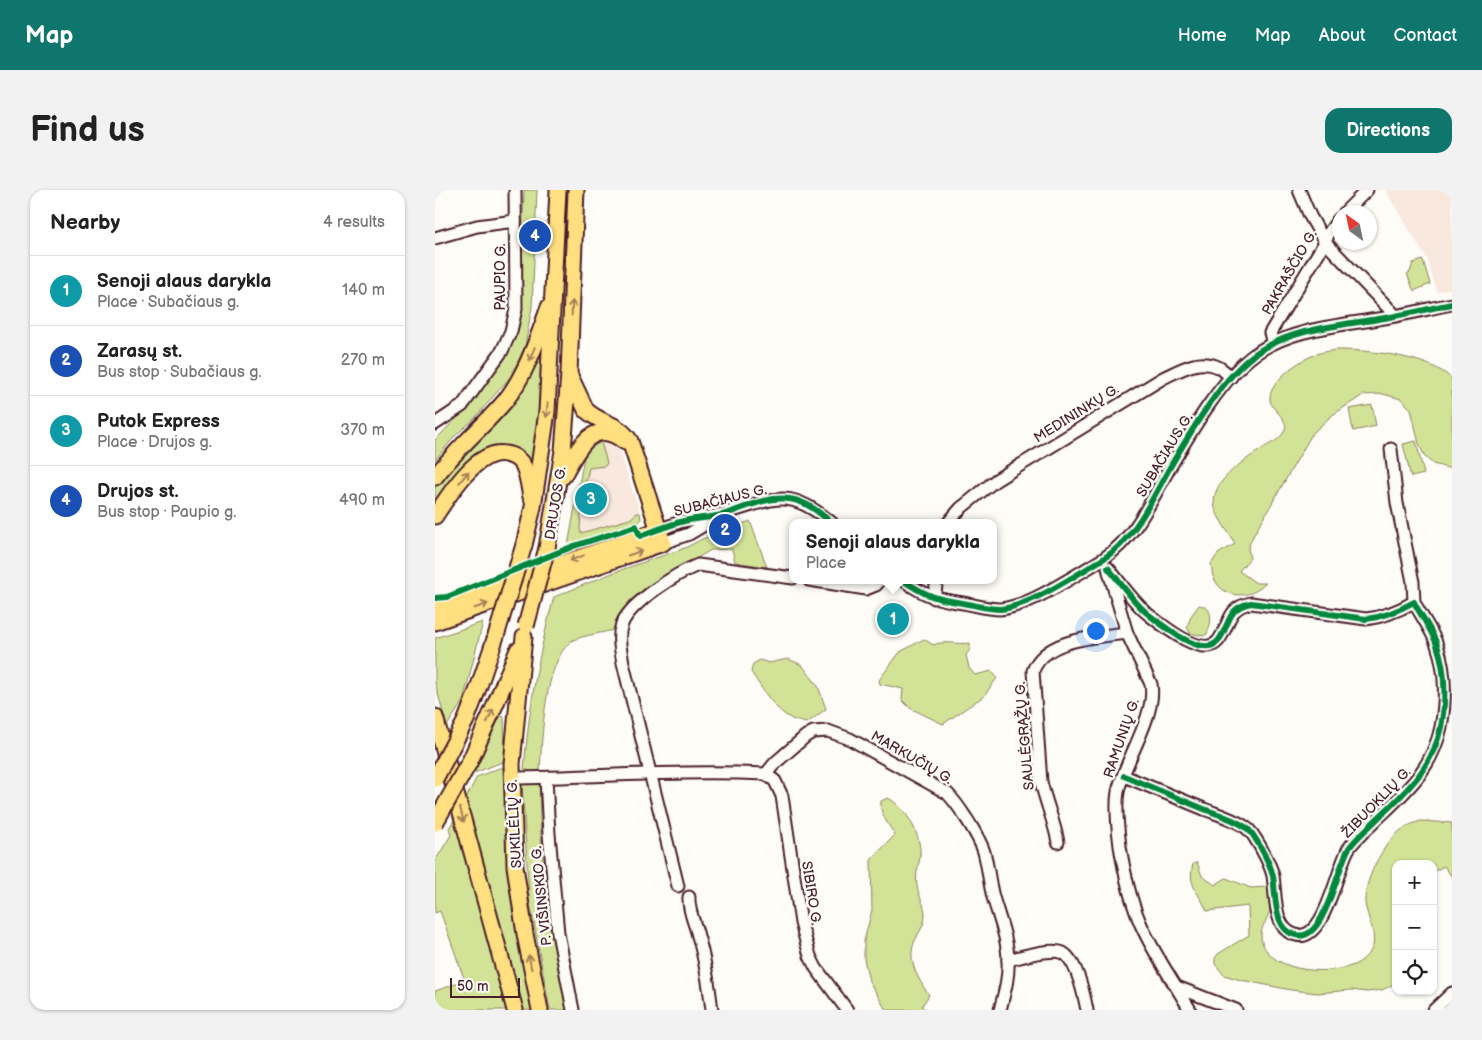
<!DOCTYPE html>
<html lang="en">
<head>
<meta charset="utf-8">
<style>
	body { margin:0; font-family:"Balsamiq Sans",sans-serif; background:#f2f2f2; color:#222 }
	.controls { position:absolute; right:15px; bottom:15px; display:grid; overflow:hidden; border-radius:10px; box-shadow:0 1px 4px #0004 }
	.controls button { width:45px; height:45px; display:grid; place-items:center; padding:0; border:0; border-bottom:1px solid #e0e0e0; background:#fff; color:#222; font:25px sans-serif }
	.compass { position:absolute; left:897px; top:15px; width:45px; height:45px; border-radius:50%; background:#fff; box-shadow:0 1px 4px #0004; rotate:327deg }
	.scale { position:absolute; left:15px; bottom:12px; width:70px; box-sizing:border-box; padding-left:5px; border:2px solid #4a1f2b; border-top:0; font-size:14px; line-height:18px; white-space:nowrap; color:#4a1f2b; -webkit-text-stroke:4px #fdfcf7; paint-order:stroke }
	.you { position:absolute; left:660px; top:440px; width:18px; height:18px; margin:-12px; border:4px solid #fff; border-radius:50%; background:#1a73e8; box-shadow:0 0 0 8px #1a73e833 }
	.badge { display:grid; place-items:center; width:32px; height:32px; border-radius:50%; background:#0f766e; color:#fff; font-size:16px; font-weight:700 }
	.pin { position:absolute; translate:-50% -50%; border:2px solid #fff; box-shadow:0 1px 5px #0006 }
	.popup { position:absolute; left:354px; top:329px; width:208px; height:65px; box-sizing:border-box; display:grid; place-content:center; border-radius:10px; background:#fff; filter:drop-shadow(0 1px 4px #0005); font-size:16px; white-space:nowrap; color:#767676 }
	.popup b { font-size:19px; color:#222 }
	.popup::after { content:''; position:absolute; left:50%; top:100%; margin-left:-10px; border:10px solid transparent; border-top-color:#fff }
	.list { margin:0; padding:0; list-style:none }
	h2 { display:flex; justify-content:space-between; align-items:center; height:65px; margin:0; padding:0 20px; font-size:21px }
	h2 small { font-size:16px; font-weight:400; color:#767676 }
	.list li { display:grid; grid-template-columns:32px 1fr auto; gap:15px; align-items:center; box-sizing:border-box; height:70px; padding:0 20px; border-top:1px solid #e0e0e0 }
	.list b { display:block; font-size:19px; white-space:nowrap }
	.list p { margin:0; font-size:16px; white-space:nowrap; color:#767676 }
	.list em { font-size:16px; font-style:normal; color:#767676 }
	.icon { flex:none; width:28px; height:28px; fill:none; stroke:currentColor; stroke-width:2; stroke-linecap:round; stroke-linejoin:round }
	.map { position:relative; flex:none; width:1017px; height:820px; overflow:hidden; border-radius:15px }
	header { display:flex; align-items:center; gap:30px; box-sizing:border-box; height:70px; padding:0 25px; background:#0f766e; color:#fff }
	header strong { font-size:24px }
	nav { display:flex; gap:28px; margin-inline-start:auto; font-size:18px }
	.intro { display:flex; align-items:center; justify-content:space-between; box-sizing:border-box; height:120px; padding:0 30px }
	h1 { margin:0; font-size:35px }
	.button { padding:12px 22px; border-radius:15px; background:#0f766e; color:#fff; font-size:18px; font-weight:700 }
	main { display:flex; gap:30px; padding:0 30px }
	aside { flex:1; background:#fff; border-radius:15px; box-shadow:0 1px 4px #0004 }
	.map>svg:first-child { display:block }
	.built { fill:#f8e8dd }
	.green { fill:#d2e397; stroke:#8e8161 }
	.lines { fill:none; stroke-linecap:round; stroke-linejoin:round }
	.minor-casing { stroke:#4a1f2b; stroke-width:15 }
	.major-casing { stroke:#4a1f2b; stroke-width:19 }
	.minor { stroke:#fdfcf7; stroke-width:11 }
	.major { stroke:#ffdf80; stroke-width:15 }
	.major-bridge-casing { stroke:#4a1f2b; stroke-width:19; stroke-linecap:butt }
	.major-bridge { stroke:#ffdf80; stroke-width:15 }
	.cycleway-casing { stroke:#fdfcf7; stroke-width:9 }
	.cycleway { stroke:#00873e; stroke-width:6 }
	.oneway { stroke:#a47f56 }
	.labels { text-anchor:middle; stroke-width:5; stroke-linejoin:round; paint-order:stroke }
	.street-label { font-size:14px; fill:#4a1f2b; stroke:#fdfcf7 }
</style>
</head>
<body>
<header>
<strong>Map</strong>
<nav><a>Home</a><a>Map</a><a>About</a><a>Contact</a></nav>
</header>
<div class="intro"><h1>Find us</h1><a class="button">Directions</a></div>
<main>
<aside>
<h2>Nearby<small>4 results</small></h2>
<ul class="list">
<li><span class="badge" style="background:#0f9aa8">1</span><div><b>Senoji alaus darykla</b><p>Place · Subačiaus g.</p></div><em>140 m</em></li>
<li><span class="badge" style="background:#1a4fb4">2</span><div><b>Zarasų st.</b><p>Bus stop · Subačiaus g.</p></div><em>270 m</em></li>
<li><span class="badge" style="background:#0f9aa8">3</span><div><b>Putok Express</b><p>Place · Drujos g.</p></div><em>370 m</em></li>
<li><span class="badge" style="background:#1a4fb4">4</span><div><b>Drujos st.</b><p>Bus stop · Paupio g.</p></div><em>490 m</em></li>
</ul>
</aside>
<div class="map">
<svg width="1017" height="820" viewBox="0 0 1017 820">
	<rect width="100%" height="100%" fill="#fdfcf7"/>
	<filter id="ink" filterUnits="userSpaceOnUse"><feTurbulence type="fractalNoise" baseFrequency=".02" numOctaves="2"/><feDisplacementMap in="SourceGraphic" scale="10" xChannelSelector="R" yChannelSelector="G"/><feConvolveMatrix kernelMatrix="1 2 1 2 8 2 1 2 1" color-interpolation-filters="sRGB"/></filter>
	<g filter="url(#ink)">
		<g class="built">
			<polygon points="950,0 1017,0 1017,98 1002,102 992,69"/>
			<polygon points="174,250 181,252 185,263 205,323 206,329 204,332 133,356 149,267 160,254"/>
		</g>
		<g class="green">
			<polygon points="89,0 102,0 97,117 90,156 76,186 39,229 20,246 0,270 0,250 31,219 84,128"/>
			<polygon points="988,70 995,94 979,101 972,84 975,82 978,73"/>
			<path d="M107 157 103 225 97 270C87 264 76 256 65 255 40 255 12 294 0 313V297L7 287 87 198 99 177Z"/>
			<path d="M903 160C934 160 994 166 1017 189V279L998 274 990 267 984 254 976 219 966 209 948 204 928 205 896 226 877 244 817 348 813 358 815 368 804 381 821 393H831C815 410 787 410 778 386 777 382 777 377 776 374L783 364 800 354C795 344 783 329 780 318 772 291 815 267 833 255 837 253 843 250 846 246 860 230 837 223 835 210 833 193 863 171 877 166 885 162 894 161 903 160Z"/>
			<polygon points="937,215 941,236 918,241 914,219"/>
			<polygon points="981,251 989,284 976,287 968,254"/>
			<polygon points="166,252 172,273 170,276 154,278 147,310 145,339 146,343 195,329 202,323 205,323 206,329 204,332 133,356 149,267 152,260"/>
			<path d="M315 331 332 377 300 372 297 359 276 360 255 372 205 407 188 423 179 440C171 442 140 447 135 452 109 475 107 547 105 581L97 582 89 579C94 518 103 466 119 407L180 382 250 358 267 349Z"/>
			<path d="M764 415C779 417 777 432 772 444L768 446 755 443 752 437 756 426Z"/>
			<polygon points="48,432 28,511 12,536 0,493 0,448"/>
			<path d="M489 449 498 455C510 450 522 455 535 453V460L531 465 534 478 540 485 557 481 562 488 549 506 508 534 475 518 467 510 468 499 445 494 444 490 465 462Z"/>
			<path d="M353 469 367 475 383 496 391 519 372 533C368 532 361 531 357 529 339 520 327 498 316 482L318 474 325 470 334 473Z"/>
			<polygon points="68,526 69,528 70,571 39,583 65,527"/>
			<polygon points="64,578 70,578 98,820 87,820 29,612 42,587"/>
			<path d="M105 592C102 669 119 745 133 820H115L94 708 87 593Z"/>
			<path d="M453 608C471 617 487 646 485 666 484 677 480 682 482 696 483 706 490 714 490 725 490 735 483 743 479 753 472 772 484 790 494 805L487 816 491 820H451L434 791 429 769V751L437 720 436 670 460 645C454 635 444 624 446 611Z"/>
			<polygon points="21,627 74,820 0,820 0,801 30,791 5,721 0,723 0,671 16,645 14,638"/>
			<path d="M985 631 1017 633V687L1009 676 998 682V674H961V793L947 800 932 802 916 800 883 803 856 800 806 790 789 785 780 774V768L783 764 814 745 813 716 772 721C764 702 752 696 758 674L762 672 767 686 780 695 791 688 816 698 831 697 837 705C836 710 836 715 835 720 832 732 823 739 827 752 837 784 899 786 923 773 927 771 931 766 934 763 946 750 931 727 930 712 929 689 951 647 971 637 975 634 981 633 985 631Z"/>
		</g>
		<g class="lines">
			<g class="minor-casing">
				<g id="minor">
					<polyline points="864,0 875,26 890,52 961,126"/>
					<polyline points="910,22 932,0"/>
					<polyline points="0,48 42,36 80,31"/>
					<polyline points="838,153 835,143 890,52 895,41 904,29"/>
					<polyline points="0,234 27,216 67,161 76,141 81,119 80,0"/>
					<polyline points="956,259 962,313 978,392 979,412"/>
					<path d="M513 333 526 318 561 290 728 188C745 180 764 168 783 177 788 179 792 184 796 187"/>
					<path d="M224 340C232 337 240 333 249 331 261 328 275 328 287 324 338 311 350 294 397 333"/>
					<polyline points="228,353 254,344 281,328"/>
					<path d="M673 378C686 393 698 412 713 424 727 435 768 469 783 451 796 434 791 418 816 413L931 429C949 427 963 421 979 412 986 426 997 440 1002 455 1011 481 1011 510 1006 537 997 580 970 602 940 631 932 639 921 648 914 658 902 677 890 753 861 745 838 740 841 704 838 686 836 676 826 657 820 648 817 643 813 638 807 635 796 628 782 624 769 619 742 608 716 597 689 586"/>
					<path d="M674 382 692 443 716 494C722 525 689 571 683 602 680 618 683 640 685 656 689 681 694 706 704 730 717 762 738 790 755 820"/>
					<polyline points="374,390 431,399 441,395 445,390"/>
					<path d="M468 390C490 406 502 409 528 413 540 415 553 419 565 419 594 417 642 384 668 369 702 347 718 306 738 272 758 238 788 187 820 164 855 139 901 136 943 129 968 125 992 119 1017 114"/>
					<polyline points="499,408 502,390"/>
					<polyline points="331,584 340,591 347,606 366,733 375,766 381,778 412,820"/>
					<path d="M77 588C162 587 246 580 331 584L340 573 371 546 378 542 393 541 415 549 512 603C523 614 544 646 549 662 553 676 554 692 558 707 564 728 573 749 573 771 574 788 569 804 565 820"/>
					<polyline points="111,588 114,644 123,743 138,820"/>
					<path d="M623 652C619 631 611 613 606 592L598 481C610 448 662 447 692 443"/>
					<path d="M243 696 188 473C186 460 182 447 187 434 195 413 242 383 263 375L358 388"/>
					<path d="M254 707C253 721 260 733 263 746 270 770 274 795 277 820"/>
					<path d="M573 770C586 767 616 757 628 763 642 771 649 805 652 820"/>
					<polyline points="742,797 801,820"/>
					<polyline points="999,820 1017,803"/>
				</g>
			</g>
			<g class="major-casing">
				<g id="major">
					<path d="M128 286C142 261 157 225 190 252"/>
					<path d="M0 287C21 259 48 237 70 211 92 183 102 150 114 117"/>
					<path d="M0 326C14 305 42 259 70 264 78 265 85 270 89 277 93 286 94 297 96 307"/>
					<polyline points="89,355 98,317 112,222 123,0"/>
					<polyline points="112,358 128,261 134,184 141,0"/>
					<polyline points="0,418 224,340"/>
					<path d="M0 432 228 353 195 251C183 232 165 234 151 220L134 184"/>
					<polyline points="89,447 77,574 80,676 90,744 105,820"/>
					<polyline points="0,527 80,820"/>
					<polyline points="31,530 44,496 61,446"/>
					<polyline points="35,571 60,515 83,460"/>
				</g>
			</g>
			<use href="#minor" class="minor"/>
			<use href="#major" class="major"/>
			<g class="major-bridge-casing">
				<g id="major-bridge">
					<polyline points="91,436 112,358"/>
					<polyline points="61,446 89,355"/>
					<polyline points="0,589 31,530"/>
					<polyline points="0,633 35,571"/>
				</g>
			</g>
			<use href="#major-bridge" class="major-bridge"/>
			<g class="cycleway-casing">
				<g id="cycleway">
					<path d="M673 378C686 393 698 412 713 424 727 435 768 469 783 451 796 434 791 418 816 413L931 429C949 427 963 421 979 412 986 426 997 440 1002 455 1011 481 1011 510 1006 537 997 580 970 602 940 631 932 639 921 648 914 658 902 677 890 753 861 745 838 740 841 704 838 686 836 676 826 657 820 648 817 643 813 638 807 635 796 628 782 624 769 619 742 608 716 597 689 586"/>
					<path d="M468 390C490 406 502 409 528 413 540 415 553 419 565 419 594 417 642 384 668 369 702 347 718 306 738 272 758 238 788 187 820 164 855 139 901 136 943 129 968 125 992 119 1017 114"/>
					<path d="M0 408 12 407 139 356 201 336 205 346C219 341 234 335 249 331 261 328 274 328 287 325 308 319 331 306 354 309 371 311 384 322 397 333"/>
				</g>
			</g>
			<use href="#cycleway" class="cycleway"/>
		</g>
		<defs><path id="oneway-shaft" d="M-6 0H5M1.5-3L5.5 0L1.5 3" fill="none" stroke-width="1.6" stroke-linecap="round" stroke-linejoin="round" transform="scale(1.25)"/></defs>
		<g class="oneway">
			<use href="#oneway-shaft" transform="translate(137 118) rotate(-88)"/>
			<use href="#oneway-shaft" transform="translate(97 164) rotate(111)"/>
			<use href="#oneway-shaft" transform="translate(112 220) rotate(95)"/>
			<use href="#oneway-shaft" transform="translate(29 287) rotate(-51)"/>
			<use href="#oneway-shaft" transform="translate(200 363) rotate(-19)"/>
			<use href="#oneway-shaft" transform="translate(142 368) rotate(160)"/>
			<use href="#oneway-shaft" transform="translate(46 416) rotate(-19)"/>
			<use href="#oneway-shaft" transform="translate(55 526) rotate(-65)"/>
			<use href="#oneway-shaft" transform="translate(27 625) rotate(75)"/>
			<use href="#oneway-shaft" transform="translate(95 772) rotate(-101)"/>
		</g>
	</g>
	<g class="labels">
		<g class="street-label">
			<text transform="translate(854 82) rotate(-60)" y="5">PAKRAŠČIO G.</text>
			<text transform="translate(65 87) rotate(-90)" y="5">PAUPIO G.</text>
			<text transform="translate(641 223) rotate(-32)" y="5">MEDININKŲ G.</text>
			<text transform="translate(729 265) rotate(-59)" y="5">SUBAČIAUS G.</text>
			<text transform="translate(285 310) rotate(-14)" y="5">SUBAČIAUS G.</text>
			<text transform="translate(120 313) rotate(-81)" y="5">DRUJOS G.</text>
			<text transform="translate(589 546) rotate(-95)" y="5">SAULĖGRĄŽŲ G.</text>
			<text transform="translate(686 548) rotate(-71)" y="5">RAMUNIŲ G.</text>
			<text transform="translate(477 567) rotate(30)" y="5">MARKUČIŲ G.</text>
			<text transform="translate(941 612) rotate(-46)" y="5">ŽIBUOKLIŲ G.</text>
			<text transform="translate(79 634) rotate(-93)" y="5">SUKILĖLIŲ G.</text>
			<text transform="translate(377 703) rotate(81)" y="5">SIBIRO G.</text>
			<text transform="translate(106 706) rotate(-96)" y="5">P. VIŠINSKIO G.</text>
		</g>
	</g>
</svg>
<div class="controls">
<button>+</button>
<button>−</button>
<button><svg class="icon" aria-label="locate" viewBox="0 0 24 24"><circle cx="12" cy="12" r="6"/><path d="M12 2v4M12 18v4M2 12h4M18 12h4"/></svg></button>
</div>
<svg class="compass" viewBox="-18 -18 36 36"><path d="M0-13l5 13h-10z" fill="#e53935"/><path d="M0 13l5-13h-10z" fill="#767676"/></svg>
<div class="scale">50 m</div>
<div class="you"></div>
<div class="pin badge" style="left:458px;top:429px;background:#0f9aa8">1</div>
<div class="popup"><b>Senoji alaus darykla</b>Place</div>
<div class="pin badge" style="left:290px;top:340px;background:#1a4fb4">2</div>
<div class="pin badge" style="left:156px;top:309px;background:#0f9aa8">3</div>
<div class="pin badge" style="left:100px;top:46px;background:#1a4fb4">4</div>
</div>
</main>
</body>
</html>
